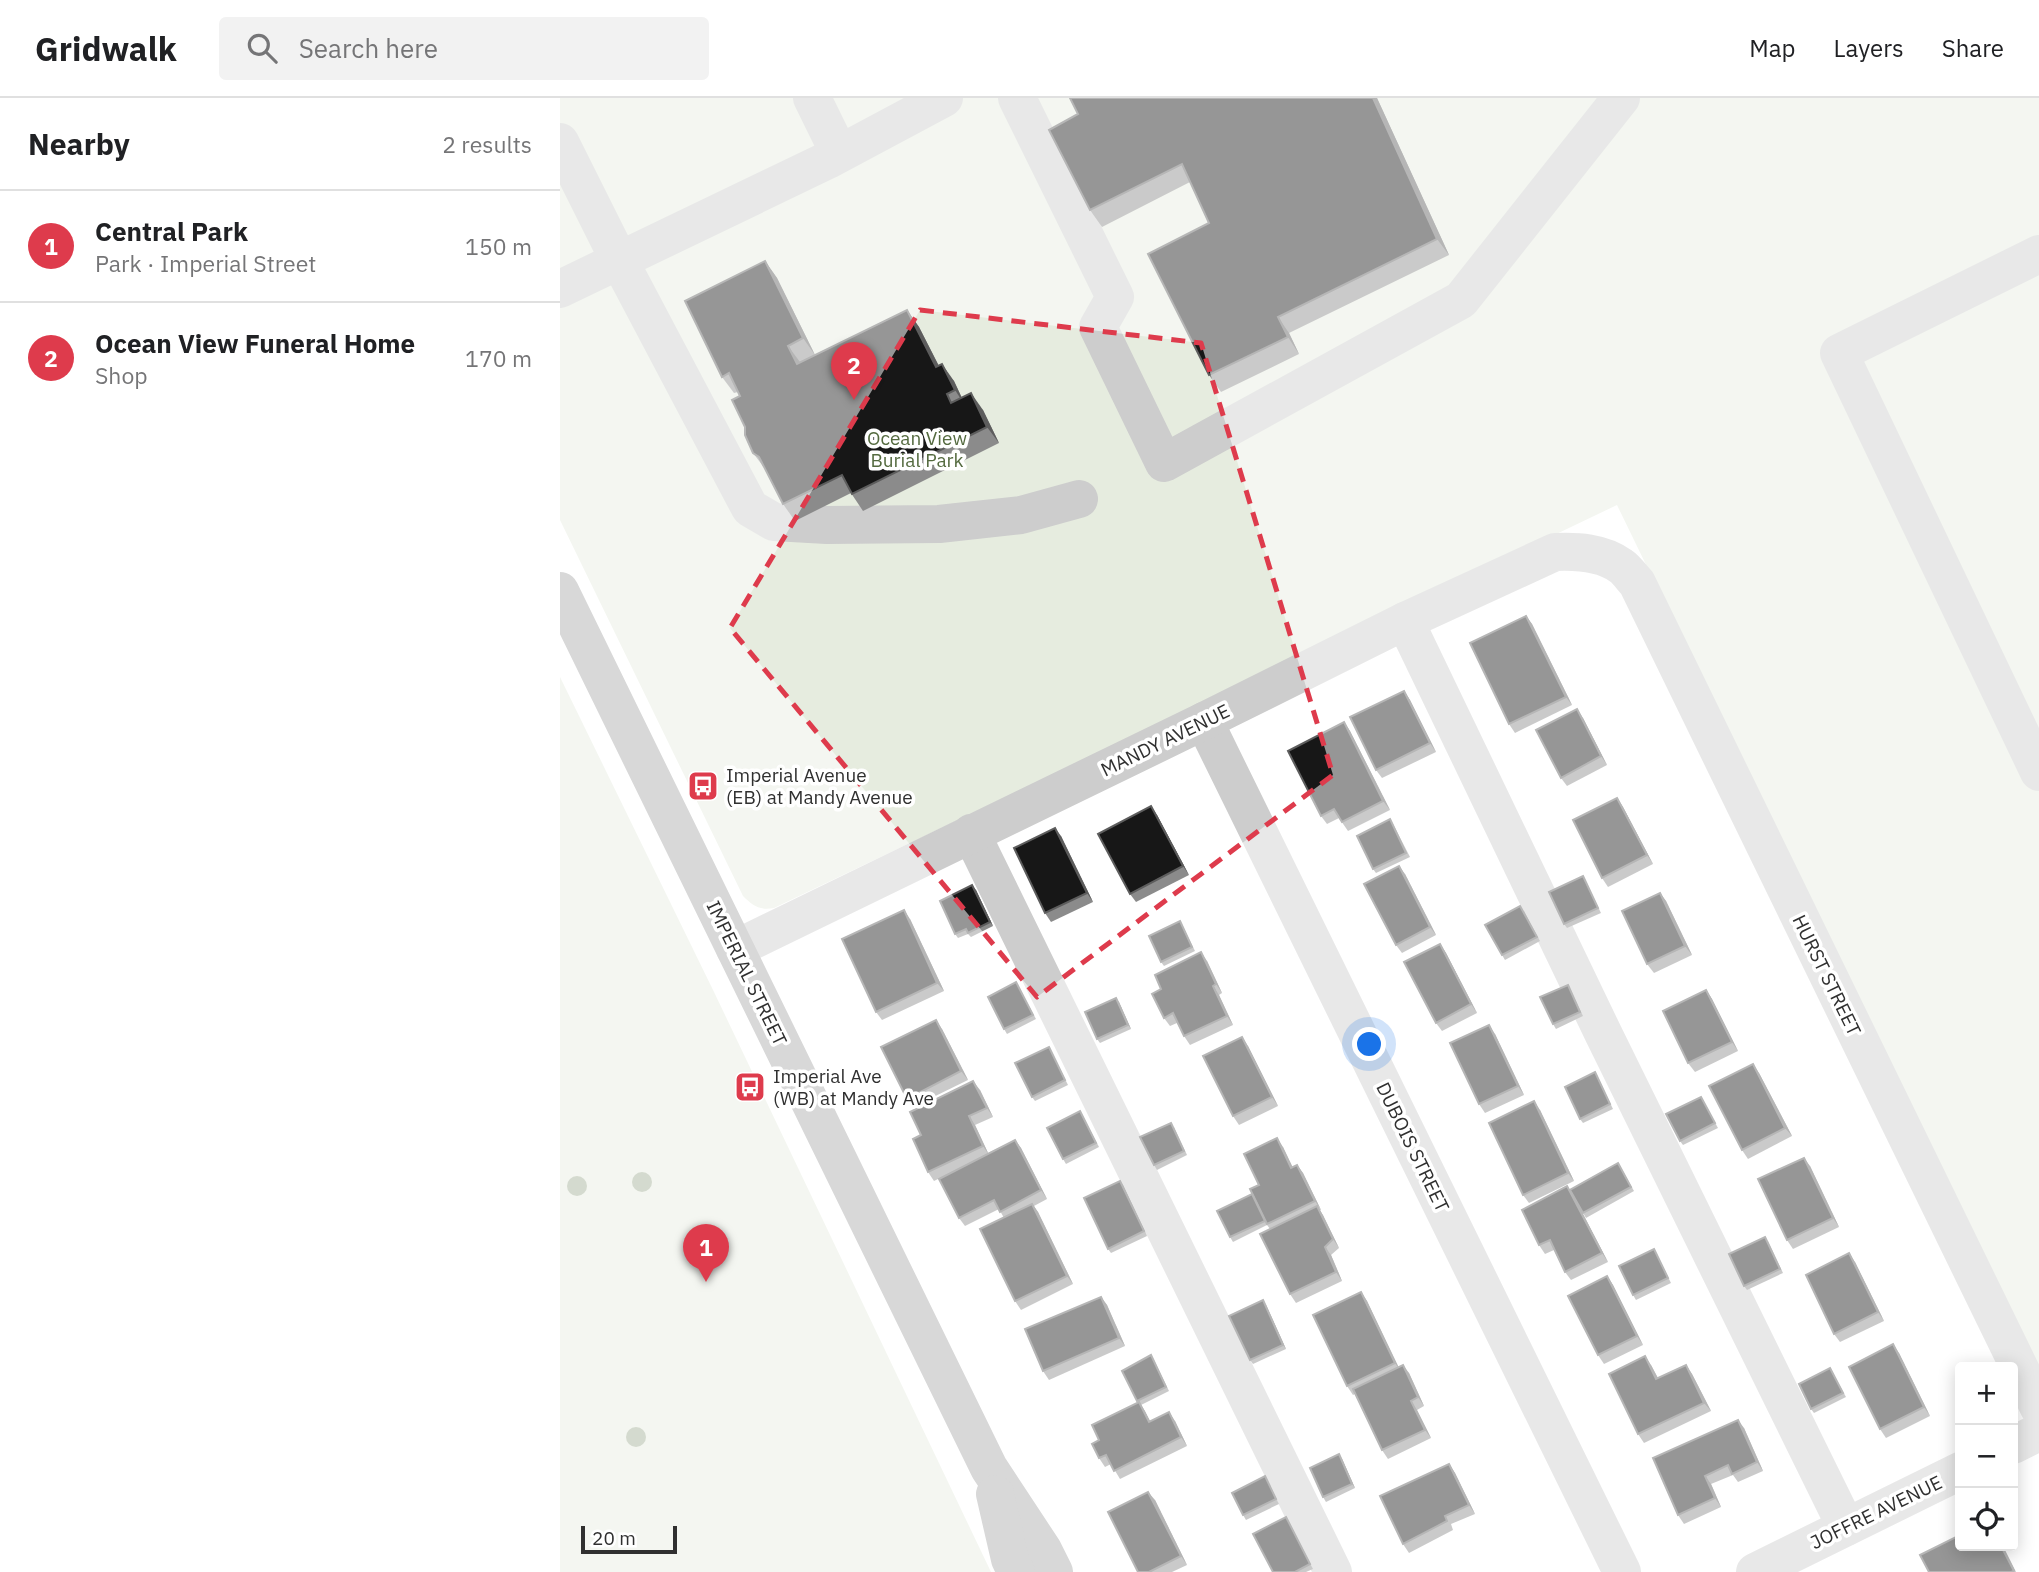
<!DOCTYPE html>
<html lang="en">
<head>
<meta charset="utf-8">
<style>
	body { margin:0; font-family:"IBM Plex Sans",sans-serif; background:#f2f2f2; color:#202124 }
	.controls { position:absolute; right:21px; bottom:21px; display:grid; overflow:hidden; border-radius:7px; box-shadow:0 4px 18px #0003 }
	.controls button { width:63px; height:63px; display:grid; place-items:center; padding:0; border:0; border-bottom:2px solid #e0e0e0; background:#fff; color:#202124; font:35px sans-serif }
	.scale { position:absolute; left:21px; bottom:18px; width:96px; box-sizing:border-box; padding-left:7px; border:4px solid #303030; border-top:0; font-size:19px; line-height:24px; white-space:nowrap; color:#303030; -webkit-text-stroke:5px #fff; paint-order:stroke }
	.you { position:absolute; left:810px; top:947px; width:24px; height:24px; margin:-18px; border:5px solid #fff; border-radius:50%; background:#1a73e8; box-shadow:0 0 0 10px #1a73e833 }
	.badge { display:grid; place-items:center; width:46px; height:46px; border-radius:50%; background:#de3b4c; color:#fff; font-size:23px; font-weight:700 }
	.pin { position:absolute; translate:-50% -58px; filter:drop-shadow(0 2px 4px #0008) }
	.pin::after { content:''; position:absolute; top:37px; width:24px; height:21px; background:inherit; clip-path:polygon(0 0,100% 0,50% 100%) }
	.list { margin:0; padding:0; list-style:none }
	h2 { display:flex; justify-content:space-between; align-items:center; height:91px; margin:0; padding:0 28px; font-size:30px }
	h2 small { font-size:23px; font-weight:400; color:#757577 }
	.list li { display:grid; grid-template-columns:46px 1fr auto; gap:21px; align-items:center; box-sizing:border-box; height:112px; padding:0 28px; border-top:2px solid #e0e0e0 }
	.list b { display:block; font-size:26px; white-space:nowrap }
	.list p { margin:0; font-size:23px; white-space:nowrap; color:#757577 }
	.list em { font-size:23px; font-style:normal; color:#757577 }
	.icon { flex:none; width:38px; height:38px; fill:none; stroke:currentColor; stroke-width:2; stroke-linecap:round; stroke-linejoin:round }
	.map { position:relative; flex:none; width:1479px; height:1474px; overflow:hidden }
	header { display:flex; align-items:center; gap:42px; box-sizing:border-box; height:98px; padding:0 35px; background:#fff; border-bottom:2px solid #e0e0e0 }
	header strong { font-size:33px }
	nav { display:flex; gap:38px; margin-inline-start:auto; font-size:24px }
	.search { width:490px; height:63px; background:#f2f2f2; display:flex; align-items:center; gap:18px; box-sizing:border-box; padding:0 24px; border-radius:7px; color:#757577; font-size:26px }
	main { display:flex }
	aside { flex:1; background:#fff }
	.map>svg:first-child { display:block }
	.green { fill:#e6ecdf }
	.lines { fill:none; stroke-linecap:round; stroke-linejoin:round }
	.minor { stroke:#cdcdcd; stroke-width:38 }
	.major { stroke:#a8a8a8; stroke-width:38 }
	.tree { fill:#a1ad95 }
	.wall { fill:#8b8b8b }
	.shaded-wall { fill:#5d5d5d }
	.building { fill:#171717; stroke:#5d5d5d; stroke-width:2 }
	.marked { fill:none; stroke:#de3b4c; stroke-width:5; stroke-dasharray:14 9; stroke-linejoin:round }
	.labels { text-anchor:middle; stroke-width:7; stroke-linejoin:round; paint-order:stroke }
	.park-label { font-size:19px; fill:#546a3f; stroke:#fff }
	.street-label { font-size:19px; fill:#303030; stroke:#fff }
	.poi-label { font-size:19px; fill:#303030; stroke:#fff; text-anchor:start }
</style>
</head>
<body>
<header>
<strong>Gridwalk</strong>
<div class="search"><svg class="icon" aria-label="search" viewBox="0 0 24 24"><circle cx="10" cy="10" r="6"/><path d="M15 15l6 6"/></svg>Search here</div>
<nav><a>Map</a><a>Layers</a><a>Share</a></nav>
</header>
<main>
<aside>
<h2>Nearby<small>2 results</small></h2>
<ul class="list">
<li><span class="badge">1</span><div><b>Central Park</b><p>Park · Imperial Street</p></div><em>150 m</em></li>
<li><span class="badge">2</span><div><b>Ocean View Funeral Home</b><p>Shop</p></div><em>170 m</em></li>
</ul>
</aside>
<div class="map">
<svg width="1479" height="1474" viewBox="0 0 1479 1474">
	<rect width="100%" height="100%" fill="#fff"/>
	<g class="green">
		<path d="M0 0H1479V1276L1057 407 214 810C200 813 192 807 183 798L0 422Z"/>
		<polygon points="0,579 154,894 431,1474 0,1474"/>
	</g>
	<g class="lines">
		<g class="minor">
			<polyline points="252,0 279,55"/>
			<polyline points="457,0 555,199 538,229 604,365 901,202 1061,0"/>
			<polyline points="0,44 59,162 190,410 214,424 267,427 379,426 461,417 519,401"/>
			<polyline points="1479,156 1279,255 1479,674"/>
			<polyline points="0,191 268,62 384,0"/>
			<polyline points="845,523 1043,935 1286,1429"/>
			<polyline points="644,623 1062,1474"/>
			<polyline points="411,735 773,1474"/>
			<path d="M175 851 644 623 845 523 995 454C1017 453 1042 454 1061 468 1067 472 1072 480 1077 485L1479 1310"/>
			<polyline points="1453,1347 1479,1334"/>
			<polyline points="1195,1474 1400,1373"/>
		</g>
		<g class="major">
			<polyline points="0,493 429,1370 483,1452 494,1474"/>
			<polyline points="435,1396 450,1461 456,1474"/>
		</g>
	</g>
	<g class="tree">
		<circle cx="82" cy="1084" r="10"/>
		<circle cx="17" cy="1088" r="10"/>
		<circle cx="76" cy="1339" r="10"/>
	</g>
	<g class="wall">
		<polygon points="817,0 889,157 729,235 739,256 661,294 649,277 649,125 630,84 542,129 530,112 489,32"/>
		<polygon points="205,163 217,180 255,257 240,265 347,212 359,229 379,268 394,283 402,300 423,312 439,345 303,413 291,395 235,423 223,406 206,372 193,355 185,329 180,298 178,294 174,295 162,279"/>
		<polygon points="966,518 972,526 1012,607 955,635 949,626"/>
		<polygon points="844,593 850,602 876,654 822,680 816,672"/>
		<polygon points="1023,620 1047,667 1007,688 1001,680"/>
		<polygon points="784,624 790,633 830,712 788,733 779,720 767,726 761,718"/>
		<polygon points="1057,700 1063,709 1093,766 1048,789 1042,780"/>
		<polygon points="597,717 629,777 576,804 570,796"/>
		<polygon points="833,726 850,759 816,775 813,771"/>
		<polygon points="501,738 533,804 491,824 485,815"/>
		<polygon points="845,776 876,837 842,855 836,847"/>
		<polygon points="1023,778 1041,815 1007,830 1004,826"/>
		<polygon points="416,792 433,828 411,839 408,836 398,840 395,836"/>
		<polygon points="1100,795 1106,803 1132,857 1094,875 1087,866"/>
		<polygon points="964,813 980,843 945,862 942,857"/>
		<polygon points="350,821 384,893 322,922 316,914"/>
		<polygon points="620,823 635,853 604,868 601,864"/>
		<polygon points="880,846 886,855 917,915 882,933 876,925"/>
		<polygon points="647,863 662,895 659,897 673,927 630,947 624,938 617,925 610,928 604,920 601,891"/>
		<polygon points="456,884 476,921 447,936 444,931"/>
		<polygon points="1008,887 1023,918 996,931 993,926"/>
		<polygon points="1146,892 1152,901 1178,953 1135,974 1128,965"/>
		<polygon points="559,904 571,931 540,945 537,941"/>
		<polygon points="382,931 408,982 353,1009 347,1001"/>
		<polygon points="935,936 964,997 925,1015 919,1006"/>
		<polygon points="688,948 718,1008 679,1027 673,1018"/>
		<polygon points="489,949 508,987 475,1003 472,999"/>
		<polygon points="1035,974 1053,1011 1023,1025 1020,1021"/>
		<polygon points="1199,975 1232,1038 1188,1061 1182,1052"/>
		<polygon points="420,992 433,1019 415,1027 428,1055 455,1042 461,1050 487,1101 474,1108 478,1114 513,1186 461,1212 455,1203 444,1120 439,1111 405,1128 399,1120 380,1080 374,1083 368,1074 361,1037"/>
		<polygon points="1141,999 1158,1030 1123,1047 1120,1043"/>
		<polygon points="980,1012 1014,1083 969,1105 963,1097"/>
		<polygon points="520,1013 539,1049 506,1066 503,1061"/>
		<polygon points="614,1029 627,1057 597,1072 594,1067"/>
		<polygon points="723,1049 732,1069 737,1067 743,1075 761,1112 760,1112 779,1150 771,1157 782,1183 736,1205 730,1196 710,1131 707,1127 673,1144 670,1139 692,1096"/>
		<polygon points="1250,1068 1279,1129 1233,1151 1227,1142"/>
		<polygon points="1061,1070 1074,1093 1026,1120 1019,1108 1048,1164 1011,1182 1005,1174 994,1152 985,1156 979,1147 1007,1088 1010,1092"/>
		<polygon points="560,1083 587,1138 551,1155 548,1151"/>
		<polygon points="1208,1143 1223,1175 1187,1192 1184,1188"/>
		<polygon points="1094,1151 1111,1185 1076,1202 1073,1197"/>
		<polygon points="1295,1164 1324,1223 1280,1244 1274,1236"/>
		<polygon points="1047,1178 1053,1187 1083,1247 1044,1266 1038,1257"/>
		<polygon points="801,1194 807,1203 838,1269 849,1275 864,1308 857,1312 871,1340 828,1361 822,1352 795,1296 793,1297 787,1288"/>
		<polygon points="541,1199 547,1207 565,1248 489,1282 483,1273"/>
		<polygon points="706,1207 726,1251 693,1266 690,1262"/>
		<polygon points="1339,1255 1370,1318 1326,1340 1320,1331"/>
		<polygon points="594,1262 609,1293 581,1307 590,1323 615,1323 627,1348 560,1381 551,1366 545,1369 539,1360 539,1342 578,1305 562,1273"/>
		<polygon points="1091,1267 1098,1280 1126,1267 1132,1276 1151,1313 1084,1345 1078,1336"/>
		<polygon points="1270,1270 1286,1299 1254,1315 1251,1311"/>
		<polygon points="1184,1330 1203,1373 1178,1384 1173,1377 1151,1386 1161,1409 1124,1426 1118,1417 1093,1360"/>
		<polygon points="782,1361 795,1390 766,1404 763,1399"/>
		<polygon points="889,1366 895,1375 915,1416 891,1426 893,1432 849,1455 843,1446"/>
		<polygon points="705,1378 719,1406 686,1422 683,1417"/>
		<polygon points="595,1402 627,1467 612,1474 578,1474"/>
		<polygon points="729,1424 753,1471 746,1474 713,1474"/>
	</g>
	<g class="shaded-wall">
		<polygon points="813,0 817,0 889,157 877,141"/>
		<polygon points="205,163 217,180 255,257 243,240"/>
		<polygon points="347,212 359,229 388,286 376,269"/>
		<polygon points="718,219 729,235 739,256 728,239"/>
		<polygon points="228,248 240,264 249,283 237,266"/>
		<polygon points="382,266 394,283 406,309 395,292"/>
		<polygon points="411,295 423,312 439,345 427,329"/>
		<polygon points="966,518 972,526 1012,607 1006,599"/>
		<polygon points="844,593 850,602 876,654 870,645"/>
		<polygon points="1017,611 1023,620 1047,667 1041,658"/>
		<polygon points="784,624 790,633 830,712 823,703"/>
		<polygon points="1057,700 1063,709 1093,766 1087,757"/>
		<polygon points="591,708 597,717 629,777 623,768"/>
		<polygon points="495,730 501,738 533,804 527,795"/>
		<polygon points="839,768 845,776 876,837 870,829"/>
		<polygon points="412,787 416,792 433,828 430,824"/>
		<polygon points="1100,795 1106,803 1132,857 1125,848"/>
		<polygon points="344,812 350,821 384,893 377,885"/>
		<polygon points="880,846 886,855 917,915 911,906"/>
		<polygon points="641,854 647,863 662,895 656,886"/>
		<polygon points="653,888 659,897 673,927 667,918"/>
		<polygon points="1146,892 1152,901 1178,953 1172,944"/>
		<polygon points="556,900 559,904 571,931 568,927"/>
		<polygon points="376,922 382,931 408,982 401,973"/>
		<polygon points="929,927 935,936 964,997 958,988"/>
		<polygon points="682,939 688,948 718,1008 712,999"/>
		<polygon points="1193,966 1199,975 1232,1038 1225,1030"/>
		<polygon points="413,983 420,992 433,1019 427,1010"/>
		<polygon points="974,1003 980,1012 1014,1083 1008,1075"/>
		<polygon points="409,1018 415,1027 429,1057 423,1048"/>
		<polygon points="717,1040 723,1049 737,1078 731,1070"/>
		<polygon points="455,1042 461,1050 487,1101 481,1092"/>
		<polygon points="1244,1060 1250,1068 1279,1129 1273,1120"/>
		<polygon points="737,1067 743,1075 761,1112 755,1103"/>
		<polygon points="560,1083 563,1087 587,1138 584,1133"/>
		<polygon points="1007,1088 1013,1097 1048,1164 1042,1155"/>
		<polygon points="472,1106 478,1114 513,1186 507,1178"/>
		<polygon points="757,1108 763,1117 779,1150 773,1141"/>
		<polygon points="765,1149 771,1157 782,1183 776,1174"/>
		<polygon points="1289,1155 1295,1164 1324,1223 1318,1214"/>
		<polygon points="1047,1178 1053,1187 1083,1247 1077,1238"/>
		<polygon points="801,1194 807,1203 841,1274 835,1265"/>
		<polygon points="541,1199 547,1207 565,1248 559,1240"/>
		<polygon points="703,1202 706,1207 726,1251 723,1247"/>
		<polygon points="1333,1246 1339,1255 1370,1318 1364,1309"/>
		<polygon points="1085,1258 1091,1267 1103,1290 1096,1281"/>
		<polygon points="843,1267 849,1275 864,1308 858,1299"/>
		<polygon points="1126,1267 1132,1276 1151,1313 1144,1305"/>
		<polygon points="851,1303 857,1312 871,1340 865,1332"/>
		<polygon points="579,1304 585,1313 595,1333 589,1324"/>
		<polygon points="609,1314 615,1323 627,1348 621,1339"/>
		<polygon points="1178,1322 1184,1330 1203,1373 1197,1364"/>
		<polygon points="779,1356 782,1361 795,1390 792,1386"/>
		<polygon points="889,1366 895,1375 915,1416 909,1407"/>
		<polygon points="1145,1378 1151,1386 1161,1409 1155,1400"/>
		<polygon points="588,1394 595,1402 627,1467 621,1458"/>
		<polygon points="1441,1448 1443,1448 1456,1474 1454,1473"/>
	</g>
	<g class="building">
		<polygon points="510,0 813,0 877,141 718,219 728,239 649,277 588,156 649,125 622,66 530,112 489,32 518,16"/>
		<polygon points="205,163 243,240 228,248 237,266 347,212 376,269 382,266 395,292 387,296 391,305 411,295 427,329 292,396 282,377 223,406 199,359 193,355 185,337 185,329 172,302 180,298 169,275 162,279 125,203"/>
		<polygon points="966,518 1006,599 949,626 910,545"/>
		<polygon points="844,593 870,645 816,672 790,619"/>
		<polygon points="1017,611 1041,658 1001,680 976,632"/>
		<polygon points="784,624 823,703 782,724 774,711 761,718 728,653"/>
		<polygon points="1057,700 1087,757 1042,780 1013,722"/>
		<polygon points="591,708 623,768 570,796 538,736"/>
		<polygon points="830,721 846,755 813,771 797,738"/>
		<polygon points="495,730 527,795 485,815 454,750"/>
		<polygon points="839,768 870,829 836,847 804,786"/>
		<polygon points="1023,778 1038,810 1004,826 989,794"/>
		<polygon points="412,787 430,824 408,835 406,831 395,836 380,803"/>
		<polygon points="1100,795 1125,848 1087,866 1062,813"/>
		<polygon points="960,808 977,839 942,857 925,827"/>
		<polygon points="344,812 377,885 316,914 282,841"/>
		<polygon points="620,823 632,849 601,864 589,838"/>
		<polygon points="880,846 911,906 876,925 844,864"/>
		<polygon points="641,854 656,886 653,888 667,918 624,938 613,915 604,920 592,896 601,891 595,877"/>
		<polygon points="456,884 473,917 444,931 428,899"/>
		<polygon points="1008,887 1020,914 993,926 980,899"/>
		<polygon points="1146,892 1172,944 1128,965 1103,913"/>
		<polygon points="556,900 568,927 537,941 525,914"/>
		<polygon points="376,922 401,973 347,1001 321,949"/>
		<polygon points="929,927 958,988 919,1006 890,945"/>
		<polygon points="682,939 712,999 673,1018 643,958"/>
		<polygon points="489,949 505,982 472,999 455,965"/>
		<polygon points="1193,966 1225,1030 1182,1052 1149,988"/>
		<polygon points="1035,974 1050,1006 1020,1021 1005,989"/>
		<polygon points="413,983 427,1010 409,1018 423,1048 368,1074 353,1041 361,1037 350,1014"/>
		<polygon points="1141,999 1155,1025 1120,1043 1106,1016"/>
		<polygon points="974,1003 1008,1075 963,1097 929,1025"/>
		<polygon points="520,1013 536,1045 503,1061 487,1030"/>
		<polygon points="611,1025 624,1053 594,1067 580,1039"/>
		<polygon points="717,1040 731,1070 737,1067 755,1103 707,1126 690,1091 699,1087 684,1056"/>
		<polygon points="455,1042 481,1092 440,1114 434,1102 399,1120 379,1081"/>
		<polygon points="1244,1060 1273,1120 1227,1142 1198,1081"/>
		<polygon points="1058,1065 1071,1089 1023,1115 1010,1092"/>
		<polygon points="560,1083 584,1133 548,1151 524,1100"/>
		<polygon points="1007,1088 1042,1155 1005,1174 990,1142 979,1147 962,1112"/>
		<polygon points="692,1096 705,1123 670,1139 657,1113"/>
		<polygon points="472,1106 507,1178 455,1203 420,1131"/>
		<polygon points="757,1108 773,1141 765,1149 776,1174 730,1196 700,1136"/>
		<polygon points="1205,1139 1220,1171 1184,1188 1169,1156"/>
		<polygon points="1094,1151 1108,1180 1073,1197 1059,1168"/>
		<polygon points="1289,1155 1318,1214 1274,1236 1246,1177"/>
		<polygon points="1047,1178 1077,1238 1038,1257 1008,1198"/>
		<polygon points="801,1194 835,1265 787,1288 753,1217"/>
		<polygon points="541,1199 559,1240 483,1273 465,1231"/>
		<polygon points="703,1202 723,1247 690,1262 669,1218"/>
		<polygon points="1333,1246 1364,1309 1320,1331 1289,1269"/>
		<polygon points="591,1257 606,1289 577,1303 562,1273"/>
		<polygon points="1085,1258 1096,1281 1126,1267 1144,1305 1078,1336 1049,1276"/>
		<polygon points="843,1267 858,1299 851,1303 865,1332 822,1352 793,1291"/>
		<polygon points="1270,1270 1283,1295 1251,1311 1239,1286"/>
		<polygon points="579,1304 589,1324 609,1314 621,1339 554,1373 546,1357 539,1360 532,1346 539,1342 532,1327"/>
		<polygon points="1178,1322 1197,1364 1172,1376 1168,1367 1145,1378 1155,1400 1118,1417 1093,1360"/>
		<polygon points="779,1356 792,1386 763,1399 750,1370"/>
		<polygon points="889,1366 909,1407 885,1418 887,1423 843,1446 820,1398"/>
		<polygon points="705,1378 716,1401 683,1417 672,1395"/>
		<polygon points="588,1394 621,1458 589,1474 578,1474 548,1414"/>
		<polygon points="726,1419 750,1466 735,1474 713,1474 693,1436"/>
		<polygon points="1400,1437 1400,1448 1441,1448 1454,1473 1451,1474 1369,1474 1360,1457"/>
	</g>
	<path d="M0 0H1479V1474H0ZM360 212 641 245 773 677 477 899 170 530Z" fill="#fff" fill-opacity=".55" fill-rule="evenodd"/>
	<path class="marked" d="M360 212 641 245 773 677 477 899 170 530Z"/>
	<defs>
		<g id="bus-square" transform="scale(1.575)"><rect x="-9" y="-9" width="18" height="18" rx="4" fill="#de3b4c" stroke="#fff"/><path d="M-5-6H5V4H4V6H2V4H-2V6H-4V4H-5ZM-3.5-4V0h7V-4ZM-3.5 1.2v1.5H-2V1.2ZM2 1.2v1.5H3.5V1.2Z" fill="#fff"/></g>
	</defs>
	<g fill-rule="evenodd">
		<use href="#bus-square" x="143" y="688"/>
		<use href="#bus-square" x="190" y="989"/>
	</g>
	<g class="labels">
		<g class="park-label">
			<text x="357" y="347">Ocean View<tspan x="357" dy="22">Burial Park</tspan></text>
		</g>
		<g class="street-label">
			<text transform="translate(605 642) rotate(-26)" y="7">MANDY AVENUE</text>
			<text transform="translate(187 875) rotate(64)" y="7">IMPERIAL STREET</text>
			<text transform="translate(1267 877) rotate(64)" y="7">HURST STREET</text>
			<text transform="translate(853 1049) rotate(64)" y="7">DUBOIS STREET</text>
			<text transform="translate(1316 1414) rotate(-26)" y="7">JOFFRE AVENUE</text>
		</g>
		<g class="poi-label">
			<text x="166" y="684">Imperial Avenue<tspan x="166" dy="22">(EB) at Mandy Avenue</tspan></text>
			<text x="213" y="985">Imperial Ave<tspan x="213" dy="22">(WB) at Mandy Ave</tspan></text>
		</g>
	</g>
</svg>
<div class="controls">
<button>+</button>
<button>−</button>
<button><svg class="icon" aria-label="locate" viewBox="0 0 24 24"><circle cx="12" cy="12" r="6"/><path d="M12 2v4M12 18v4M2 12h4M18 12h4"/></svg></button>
</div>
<div class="scale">20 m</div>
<div class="you"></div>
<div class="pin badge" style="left:146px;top:1184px">1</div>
<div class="pin badge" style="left:294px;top:302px">2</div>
</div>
</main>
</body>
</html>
